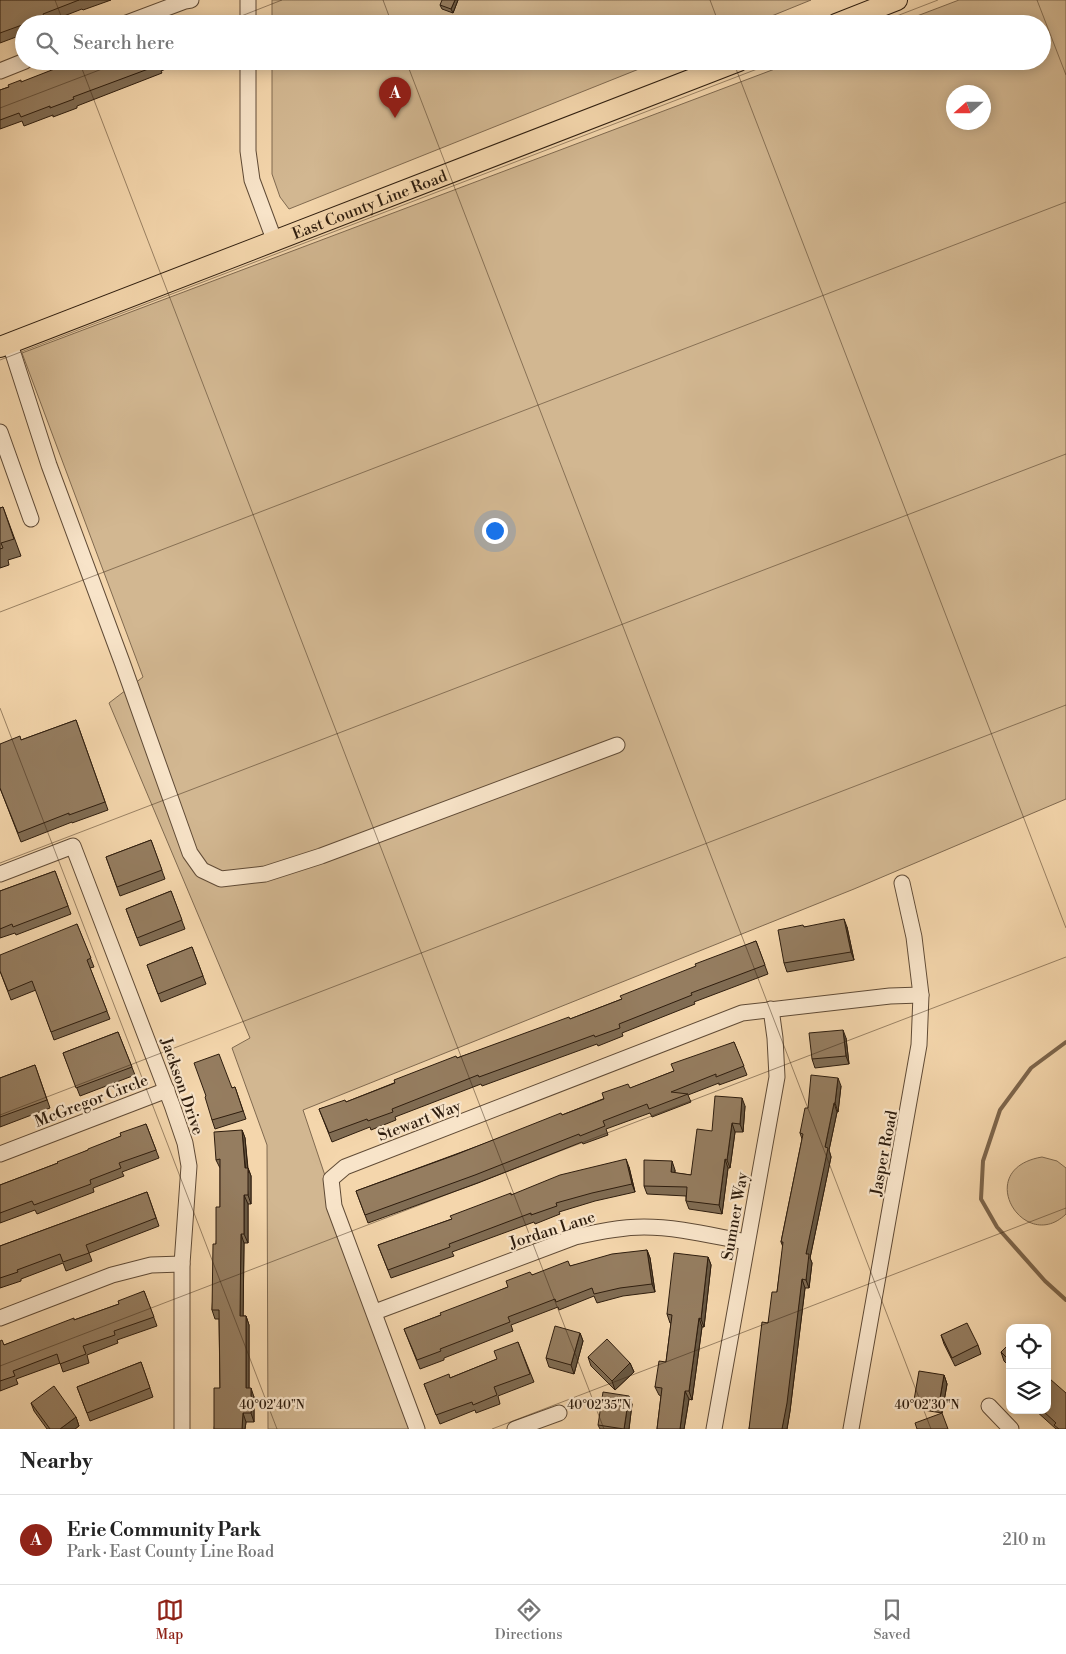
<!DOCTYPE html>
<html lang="en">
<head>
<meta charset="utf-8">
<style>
	body { margin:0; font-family:"Libre Bodoni",serif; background:#f6f6f6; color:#222 }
	.controls { position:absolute; right:15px; bottom:15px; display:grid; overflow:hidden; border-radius:10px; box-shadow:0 2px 12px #0003 }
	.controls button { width:45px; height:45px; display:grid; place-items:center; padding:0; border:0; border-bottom:1px solid #e0e0e0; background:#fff; color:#222; font:25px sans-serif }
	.compass { position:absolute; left:946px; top:85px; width:45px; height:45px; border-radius:50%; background:#fff; box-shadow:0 2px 12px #0003; rotate:249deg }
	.you { position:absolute; left:494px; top:530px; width:18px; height:18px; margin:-12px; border:4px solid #fff; border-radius:50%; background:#1a73e8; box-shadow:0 0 0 8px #1a73e833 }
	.badge { display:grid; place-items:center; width:32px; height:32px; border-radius:50%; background:#8f2418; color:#fff; font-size:16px; font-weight:700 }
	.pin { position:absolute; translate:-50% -41px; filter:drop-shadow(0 1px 2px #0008) }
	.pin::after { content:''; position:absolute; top:26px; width:18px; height:15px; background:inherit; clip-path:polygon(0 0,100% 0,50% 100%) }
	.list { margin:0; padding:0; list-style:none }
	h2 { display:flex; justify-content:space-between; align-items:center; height:65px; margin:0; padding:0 20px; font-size:21px }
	h2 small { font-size:16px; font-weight:400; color:#767676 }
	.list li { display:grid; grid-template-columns:32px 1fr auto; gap:15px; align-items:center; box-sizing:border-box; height:90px; padding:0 20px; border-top:1px solid #e0e0e0 }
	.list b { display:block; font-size:19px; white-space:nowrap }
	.list p { margin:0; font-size:16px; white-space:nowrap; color:#767676 }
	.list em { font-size:16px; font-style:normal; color:#767676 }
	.icon { flex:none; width:28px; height:28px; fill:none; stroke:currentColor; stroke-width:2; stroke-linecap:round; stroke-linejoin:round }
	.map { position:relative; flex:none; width:1066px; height:1429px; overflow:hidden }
	.search { position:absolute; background:#fff; box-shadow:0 2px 12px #0003; left:15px; right:15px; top:15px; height:55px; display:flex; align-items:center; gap:12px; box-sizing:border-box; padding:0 18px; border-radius:28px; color:#767676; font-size:19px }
	.sheet { height:155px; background:#fff }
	nav { display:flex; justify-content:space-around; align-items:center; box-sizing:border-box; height:70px; border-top:1px solid #e0e0e0; background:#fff; font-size:14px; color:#767676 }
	nav a { display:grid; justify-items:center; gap:2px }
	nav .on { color:#8f2418 }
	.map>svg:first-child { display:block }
	.green { fill:#d2b791; stroke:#806a50; fill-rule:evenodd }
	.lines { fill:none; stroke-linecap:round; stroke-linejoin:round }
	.stream { stroke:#7d664c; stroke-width:4 }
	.minor-casing { stroke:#604b36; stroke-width:17 }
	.major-casing { stroke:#2e1d0e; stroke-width:22 }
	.minor { stroke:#f8e4c9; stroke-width:15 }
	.major { stroke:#f4d6ac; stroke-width:20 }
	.wall { fill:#806c53; stroke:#2e1d0e }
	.shaded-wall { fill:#685843; stroke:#2e1d0e }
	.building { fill:#957d60; stroke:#2e1d0e }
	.ticks { fill:none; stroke:#2e1d0e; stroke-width:1; stroke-opacity:0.45 }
	.labels { text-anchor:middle; stroke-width:4.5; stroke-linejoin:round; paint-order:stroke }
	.street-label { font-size:16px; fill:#2e1d0e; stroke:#f8e4c9 }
	.ticks-label { font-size:12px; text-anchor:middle; fill:#2e1d0e; stroke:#f8e4c9; stroke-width:4.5; stroke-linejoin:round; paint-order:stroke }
</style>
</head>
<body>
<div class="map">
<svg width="1066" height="1429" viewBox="0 0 1066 1429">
	<rect width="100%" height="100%" fill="#f4d6ac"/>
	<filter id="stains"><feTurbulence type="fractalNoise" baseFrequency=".004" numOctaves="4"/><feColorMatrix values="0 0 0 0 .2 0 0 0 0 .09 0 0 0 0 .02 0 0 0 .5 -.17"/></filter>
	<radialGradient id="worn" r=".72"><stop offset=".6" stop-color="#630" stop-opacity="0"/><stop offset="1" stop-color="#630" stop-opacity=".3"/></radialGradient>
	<g class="green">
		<polygon points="272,0 811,0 752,24 272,24"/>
		<path d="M959 0H1066V799L854 889 303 1110 410 1429H268L267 1145 232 1048 250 1038 109 703 143 677 22 353 796 61H1042V24H896ZM954 92H984V122H954Z"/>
		<polygon points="272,61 659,61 289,209 280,197 272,174"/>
		<path d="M1042 1157 1057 1161 1066 1168V1214C1024 1255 971 1169 1042 1157Z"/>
	</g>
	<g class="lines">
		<polyline class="stream" points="1066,1042 1031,1068 1000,1110 983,1161 981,1199 997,1227 1045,1281 1066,1300"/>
		<g class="minor-casing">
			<g id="minor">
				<polyline points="124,24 185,1 191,0"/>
				<polyline points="248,24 248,0"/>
				<polyline points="248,61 248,151 252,180 275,242"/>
				<polyline points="0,71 25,61"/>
				<polyline points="10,344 49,465 122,662 190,853 202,870 221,879 265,874 321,856 617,745"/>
				<polyline points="0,432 31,519"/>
				<polyline points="0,874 73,846 172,1105 185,1143 189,1166 182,1264 182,1429"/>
				<polyline points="0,1154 167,1090"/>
				<path d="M375 1312 575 1237C597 1232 620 1227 644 1227 678 1227 713 1236 747 1242"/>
				<polyline points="0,1318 112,1275 151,1265 182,1264"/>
				<polyline points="989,1406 1011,1429"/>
				<polyline points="417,1429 334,1206 331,1179 345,1167 742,1013 890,996 921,995"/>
				<polyline points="515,1429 559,1413"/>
				<polyline points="714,1429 777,1077 775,1038 771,1009"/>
				<polyline points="851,1429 919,1045 921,995 914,937 902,883"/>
			</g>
		</g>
		<g class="major-casing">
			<g id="major">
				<polyline points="836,24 897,0"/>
				<path id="s1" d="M0 347 739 61"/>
			</g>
		</g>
		<use href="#minor" class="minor"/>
		<use href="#major" class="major"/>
	</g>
	<g class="wall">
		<polygon points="0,0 111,0 83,10 82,9 46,23 46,24 24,24 24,34 0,43"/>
		<polygon points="458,0 453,13 442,9 440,5"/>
		<polygon points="82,61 185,61 161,71 162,73 77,106 77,108 53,117 53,115 24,126 22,121 0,129 0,90"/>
		<polygon points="3,507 21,556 8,560 9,565 0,568 0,508"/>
		<polygon points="76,720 108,810 72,823 72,822 21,842 0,788 21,740"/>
		<polygon points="151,840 165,879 120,896 106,857"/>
		<polygon points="55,871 71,914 16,935 15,933 0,938 0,891"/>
		<polygon points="171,891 185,929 140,946 126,909"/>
		<polygon points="77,924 94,967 90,968 110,1019 54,1040 36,990 11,1000 0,971"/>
		<polygon points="804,927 847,927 854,960 787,972 784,963"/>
		<polygon points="756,941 768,974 694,1002 695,1004 622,1033 623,1036 598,1046 597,1044 482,1086 481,1084 395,1117 396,1120 371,1130 370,1127 332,1142 319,1109 346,1102 457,1058 570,1019 622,999"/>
		<polygon points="192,947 206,984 161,1002 147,965"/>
		<polygon points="118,1032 135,1075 80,1096 63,1053"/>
		<polygon points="846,1038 849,1064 815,1068 812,1059"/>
		<polygon points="734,1042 747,1075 719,1085 719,1083 688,1095 691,1102 652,1117 650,1113 606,1129 608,1135 583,1144 582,1142 478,1183 368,1223 356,1191 562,1115 674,1071"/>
		<polygon points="35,1065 50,1108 0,1127 0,1078"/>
		<polygon points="841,1086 838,1112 837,1112 829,1150 831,1157 810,1258 812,1263 809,1288 805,1288 790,1411 787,1429 749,1429 768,1323 777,1292 783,1247 781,1242 802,1139 800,1133 808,1108"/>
		<polygon points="235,1087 246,1119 215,1129 212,1120 232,1088"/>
		<polygon points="745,1106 743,1132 735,1132 730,1168 728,1168 722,1214 689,1209 686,1201 686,1196 647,1194 644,1186 675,1170 675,1173 691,1175 712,1131"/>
		<polygon points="146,1124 159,1158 122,1172 124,1176 93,1188 94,1192 37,1214 35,1210 0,1223 0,1185 58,1163 121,1136"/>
		<polygon points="242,1130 245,1138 248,1168 251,1176 251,1204 248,1204 248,1243 244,1243 243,1316 246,1316 249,1325 249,1388 254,1397 254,1422 246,1422 245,1429 214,1429 220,1388 219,1319 215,1319 212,1310 216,1244 220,1207 220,1168 216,1160"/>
		<polygon points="629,1167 635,1192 595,1201 559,1212 560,1214 535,1224 534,1222 452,1252 454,1256 391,1278 378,1245 452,1219 511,1195"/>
		<polygon points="147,1192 159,1226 89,1253 92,1261 66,1271 63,1263 21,1279 21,1281 0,1288 0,1246"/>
		<polygon points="647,1250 650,1258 655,1292 623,1296 597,1303 594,1296 559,1310 558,1307 511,1325 513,1331 444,1358 444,1360 420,1369 404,1329 441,1315 508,1287 532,1275 570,1266"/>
		<polygon points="708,1257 711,1265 704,1327 702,1327 692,1400 689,1399 684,1429 657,1429 661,1396 659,1395 655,1387 666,1362 671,1323 670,1323 667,1314"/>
		<polygon points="144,1291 157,1326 117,1340 118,1343 87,1355 89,1363 63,1372 60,1363 16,1379 18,1384 0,1391 0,1341 4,1345 119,1304"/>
		<polygon points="580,1333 583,1341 574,1374 549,1367 546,1358"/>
		<polygon points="941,1335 978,1345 981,1354 955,1366 944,1344"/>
		<polygon points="518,1342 534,1382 498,1396 500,1404 476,1413 475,1410 440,1424 424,1384 450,1378 497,1359"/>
		<polygon points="1010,1343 1010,1367 1004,1361 1001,1352"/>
		<polygon points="588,1357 630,1363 634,1372 615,1390 591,1366"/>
		<polygon points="141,1362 153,1397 90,1421 77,1387"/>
		<polygon points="944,1375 947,1384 942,1413 917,1409 914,1400"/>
		<polygon points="31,1403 76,1417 79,1426 75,1429 47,1429 34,1411"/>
		<polygon points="632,1404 629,1429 600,1429 598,1425"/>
		<polygon points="1035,1410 1047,1410 1066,1429 1056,1429"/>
	</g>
	<g class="shaded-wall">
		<polygon points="455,0 458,0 453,13 451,9"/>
		<polygon points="844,919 847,927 854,960 851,952"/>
		<polygon points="843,1030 846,1038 849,1064 846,1056"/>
		<polygon points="838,1078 841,1086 838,1112 835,1103"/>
		<polygon points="742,1098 745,1106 743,1132 740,1124"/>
		<polygon points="834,1103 837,1112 829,1150 831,1157 810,1258 812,1263 809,1288 806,1280 806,1254 825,1147"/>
		<polygon points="732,1123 735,1132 730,1168 727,1160"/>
		<polygon points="242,1130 245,1138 248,1173 248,1168 251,1176 251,1204 248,1195"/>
		<polygon points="626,1159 629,1167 635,1192 632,1184"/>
		<polygon points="725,1159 728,1168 722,1214 719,1205"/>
		<polygon points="672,1161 675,1170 674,1181 671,1172"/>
		<polygon points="244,1195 248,1204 248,1243 244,1234"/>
		<polygon points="241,1234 244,1243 243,1325 240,1316"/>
		<polygon points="647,1250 650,1258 655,1292 652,1284"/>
		<polygon points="708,1257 711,1265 704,1327 701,1319"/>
		<polygon points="802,1279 805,1288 790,1411 787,1429 782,1429"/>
		<polygon points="246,1316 249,1325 249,1397 246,1388"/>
		<polygon points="699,1318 702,1327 692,1400 689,1391"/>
		<polygon points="580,1333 583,1341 574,1374 571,1365"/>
		<polygon points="630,1363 634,1372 615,1390 612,1381"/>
		<polygon points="944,1375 947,1384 942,1413 939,1404"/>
		<polygon points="251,1388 254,1397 254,1422 251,1413"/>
		<polygon points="685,1391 689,1399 684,1429 680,1429"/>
		<polygon points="629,1396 632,1404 629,1429 624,1429"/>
		<polygon points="243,1413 246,1422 245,1429 242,1429"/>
		<polygon points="76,1417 79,1426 75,1429 60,1429"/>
	</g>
	<g class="building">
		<polygon points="0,0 79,0 43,14 44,17 0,33"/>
		<polygon points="442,0 455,0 451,9 440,5"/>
		<polygon points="213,18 214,24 178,24 183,22"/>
		<polygon points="75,61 77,61 78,63 82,61 160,61 158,62 159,65 73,97 74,99 50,108 50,106 21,117 19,113 0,120 0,90 9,87 8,85 21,80 21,82"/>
		<polygon points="3,507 14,539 1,543 3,548 0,549 0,508"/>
		<polygon points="76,720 105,802 69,815 69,813 18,833 0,788 0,744 20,736 21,740"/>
		<polygon points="151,840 162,870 117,887 106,857"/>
		<polygon points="55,871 68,906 13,927 12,924 0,929 0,891"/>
		<polygon points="171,891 182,920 137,938 126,909"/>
		<polygon points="844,919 851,952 784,963 778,930 803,925 804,927"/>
		<polygon points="77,924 91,958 87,960 107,1011 51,1032 32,981 8,991 0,971 0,955"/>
		<polygon points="756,941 765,965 691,993 692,995 619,1024 620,1028 595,1037 594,1035 479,1077 478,1075 392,1109 393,1112 368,1121 367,1119 329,1133 319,1109 345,1100 346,1102 395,1083 394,1080 456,1056 457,1058 569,1017 570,1019 622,999 620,996 696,966 695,964"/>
		<polygon points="192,947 203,976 158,994 147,965"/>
		<polygon points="843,1030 846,1056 812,1059 809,1033"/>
		<polygon points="118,1032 132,1067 76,1088 63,1053"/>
		<polygon points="734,1042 744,1066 716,1077 716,1074 671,1092 688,1094 649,1109 647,1104 603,1121 605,1126 580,1136 579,1134 475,1175 365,1215 356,1191 455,1155 561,1113 562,1115 604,1099 602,1093 628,1084 630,1088 674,1071 671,1064"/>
		<polygon points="219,1054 232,1088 235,1087 243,1111 212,1120 205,1097 206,1096 194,1063"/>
		<polygon points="35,1065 47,1100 0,1117 0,1078"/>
		<polygon points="811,1075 838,1078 835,1103 834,1103 825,1147 828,1148 806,1254 809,1254 806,1280 802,1279 787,1403 782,1429 749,1429 762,1322 768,1323 772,1292 777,1292 783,1242 781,1242 803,1134 800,1133 805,1108 808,1108"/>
		<polygon points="715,1096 742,1098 740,1124 732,1123 727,1160 725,1159 719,1205 686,1201 687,1187 644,1186 644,1160 672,1161 671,1172 691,1175 697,1129 712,1131"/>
		<polygon points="146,1124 156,1150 119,1163 121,1168 90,1180 91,1184 34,1205 32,1201 0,1213 0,1185 58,1163 57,1162 88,1150 88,1149 121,1136 120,1133"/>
		<polygon points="242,1130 245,1168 248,1168 248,1195 244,1195 244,1234 241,1234 240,1316 246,1316 246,1388 251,1388 251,1413 243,1413 242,1429 214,1429 214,1388 220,1388 219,1310 212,1310 213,1244 216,1244 216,1207 220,1207 220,1159 216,1160 214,1132"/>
		<polygon points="626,1159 632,1184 592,1193 556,1203 557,1206 531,1215 531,1213 449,1244 450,1247 388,1270 378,1245 452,1219 450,1216 511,1193 511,1195 560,1175"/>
		<polygon points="147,1192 156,1218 86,1245 89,1253 63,1262 60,1254 17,1270 18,1272 0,1278 0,1246"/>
		<polygon points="647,1250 652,1284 620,1288 594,1294 592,1288 556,1302 555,1299 508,1317 510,1322 440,1349 441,1351 417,1360 404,1329 441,1315 440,1313 508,1287 506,1281 530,1272 532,1275 568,1261 570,1266 612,1254"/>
		<polygon points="674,1253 708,1257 701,1319 699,1318 689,1391 685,1391 680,1429 657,1429 662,1388 655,1387 659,1361 666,1362 672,1315 667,1314"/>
		<polygon points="144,1291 154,1317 114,1331 115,1335 83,1346 86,1354 60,1364 57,1354 13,1371 15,1376 0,1381 0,1341 2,1340 4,1345 74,1318 74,1320 119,1304 118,1301"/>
		<polygon points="967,1323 978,1345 952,1358 941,1335"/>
		<polygon points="555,1326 580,1333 571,1365 546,1358"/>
		<polygon points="607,1339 630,1363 612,1381 588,1357"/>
		<polygon points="518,1342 530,1374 494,1387 497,1395 473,1405 472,1402 436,1415 424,1384 449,1374 450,1378 497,1359 494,1351"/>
		<polygon points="1010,1343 1010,1361 1001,1352"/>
		<polygon points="141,1362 150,1388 87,1413 77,1387"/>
		<polygon points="919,1371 944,1375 939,1404 914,1400"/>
		<polygon points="1050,1379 1066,1393 1066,1429 1059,1429 1054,1425 1056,1423 1042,1410 1047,1410 1047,1382"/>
		<polygon points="54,1386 76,1417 60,1429 50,1429 31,1403"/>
		<polygon points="603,1392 629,1396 624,1429 598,1425"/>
		<polygon points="942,1413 948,1429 917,1429 915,1423"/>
	</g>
	<path class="ticks" d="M55 0 64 24M383 0 392 24M710 0 719 24M1037 0 1066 75M221 24 282 0M876 24 938 0M79 61 604 1429M406 61 931 1429M733 61 1066 928M0 108 123 61M0 360 778 61M0 612 1066 202M0 708 277 1429M0 863 1066 454M0 1115 1066 705M0 1366 1066 957M492 1429 1066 1208"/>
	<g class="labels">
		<g class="street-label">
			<text dy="6" stroke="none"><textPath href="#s1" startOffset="396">East County Line Road</textPath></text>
			<text transform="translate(183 1086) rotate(71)" y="6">Jackson Drive</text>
			<text transform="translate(91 1100) rotate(-21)" y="6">McGregor Circle</text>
			<text transform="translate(419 1120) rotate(-21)" y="6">Stewart Way</text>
			<text transform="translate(883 1153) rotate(-79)" y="6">Jasper Road</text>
			<text transform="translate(734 1216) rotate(-80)" y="6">Sumner Way</text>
			<text transform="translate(552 1229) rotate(-18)" y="6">Jordan Lane</text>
		</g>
	</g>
	<g class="ticks-label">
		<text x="272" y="1409">40°02'40"N</text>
		<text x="599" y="1409">40°02'35"N</text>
		<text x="927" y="1409">40°02'30"N</text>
	</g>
	<rect width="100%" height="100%" filter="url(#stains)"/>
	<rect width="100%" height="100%" fill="url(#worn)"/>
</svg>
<div class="controls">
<button><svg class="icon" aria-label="locate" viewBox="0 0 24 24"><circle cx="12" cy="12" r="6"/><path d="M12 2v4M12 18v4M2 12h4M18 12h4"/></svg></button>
<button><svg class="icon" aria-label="layers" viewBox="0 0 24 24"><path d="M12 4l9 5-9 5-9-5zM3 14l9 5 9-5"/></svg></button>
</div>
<svg class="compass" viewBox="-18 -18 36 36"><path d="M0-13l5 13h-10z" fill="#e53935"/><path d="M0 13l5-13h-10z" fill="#767676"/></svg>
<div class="you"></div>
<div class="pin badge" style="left:395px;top:118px">A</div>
<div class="search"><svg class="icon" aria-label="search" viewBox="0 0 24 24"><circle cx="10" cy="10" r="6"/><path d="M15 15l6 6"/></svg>Search here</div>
</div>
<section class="sheet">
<h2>Nearby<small></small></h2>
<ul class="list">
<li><span class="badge">A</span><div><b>Erie Community Park</b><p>Park · East County Line Road</p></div><em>210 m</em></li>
</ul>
</section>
<nav>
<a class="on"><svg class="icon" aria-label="map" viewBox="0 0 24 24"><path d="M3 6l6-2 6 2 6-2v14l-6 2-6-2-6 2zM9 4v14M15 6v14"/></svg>Map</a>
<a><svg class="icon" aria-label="directions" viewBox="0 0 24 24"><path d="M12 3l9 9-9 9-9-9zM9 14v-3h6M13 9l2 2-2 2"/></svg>Directions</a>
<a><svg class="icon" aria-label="saved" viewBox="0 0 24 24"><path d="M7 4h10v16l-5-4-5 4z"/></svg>Saved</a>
</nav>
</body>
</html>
